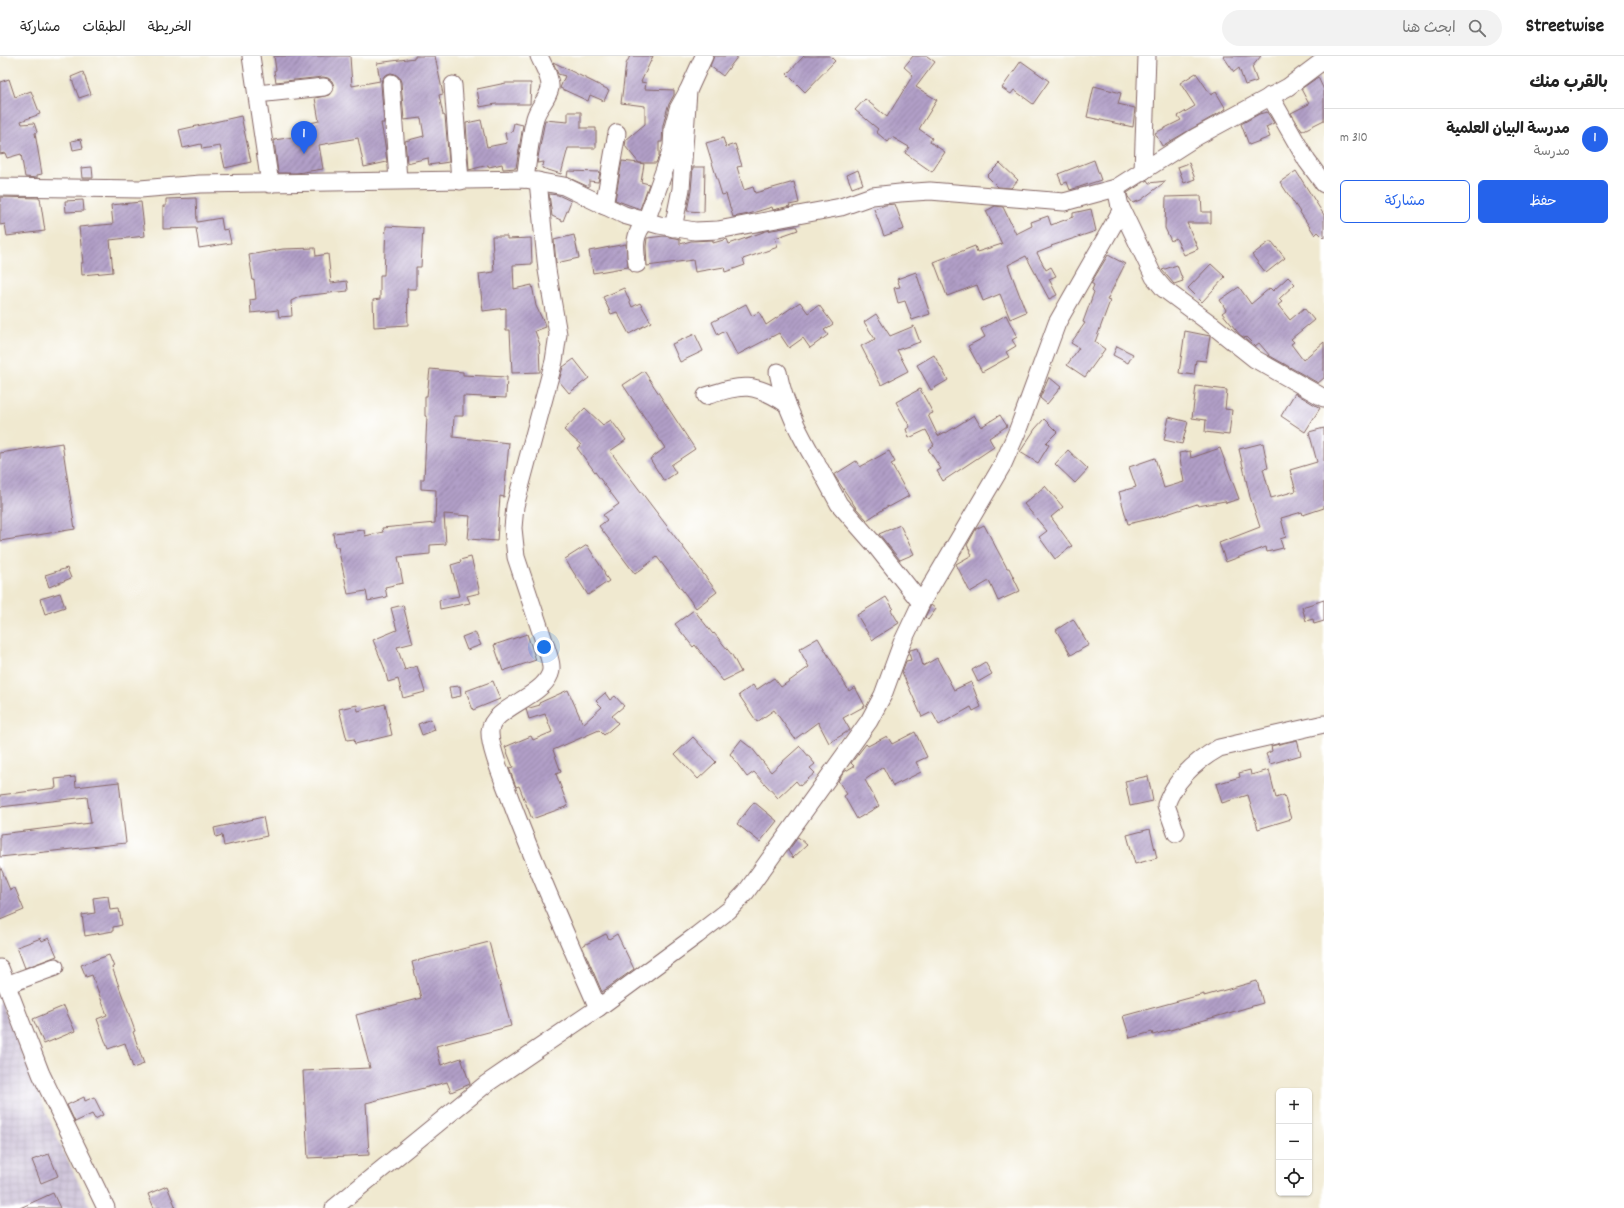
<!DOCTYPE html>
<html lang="ar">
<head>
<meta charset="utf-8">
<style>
	body { margin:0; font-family:Dekko,"Playpen Sans Arabic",sans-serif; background:#f2f2f2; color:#222; direction:rtl }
	.controls { position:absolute; right:12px; bottom:12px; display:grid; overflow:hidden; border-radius:6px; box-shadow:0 1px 3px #0004 }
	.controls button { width:36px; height:36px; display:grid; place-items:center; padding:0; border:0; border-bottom:1px solid #e0e0e0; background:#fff; color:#222; font:20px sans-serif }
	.you { position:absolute; left:544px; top:591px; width:14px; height:14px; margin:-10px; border:3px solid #fff; border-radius:50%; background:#1a73e8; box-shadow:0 0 0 6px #1a73e833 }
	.badge { display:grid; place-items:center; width:26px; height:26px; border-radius:50%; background:#2563eb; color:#fff; font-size:13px; font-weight:700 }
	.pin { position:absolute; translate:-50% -33px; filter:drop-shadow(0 1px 2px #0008) }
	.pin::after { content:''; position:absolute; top:21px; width:14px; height:12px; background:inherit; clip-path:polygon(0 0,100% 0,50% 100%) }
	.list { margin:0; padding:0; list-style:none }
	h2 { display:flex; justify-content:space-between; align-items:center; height:52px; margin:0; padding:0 16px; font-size:17px }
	h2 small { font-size:13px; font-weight:400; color:#767676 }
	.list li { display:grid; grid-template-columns:26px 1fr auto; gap:12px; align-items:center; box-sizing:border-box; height:60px; padding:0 16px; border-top:1px solid #e0e0e0 }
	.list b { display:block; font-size:15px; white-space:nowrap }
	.list p { margin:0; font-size:13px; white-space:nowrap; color:#767676 }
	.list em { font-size:13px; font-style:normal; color:#767676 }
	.actions { display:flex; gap:8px; padding:12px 16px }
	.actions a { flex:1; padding:9px 0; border:1px solid #2563eb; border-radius:6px; text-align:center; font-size:14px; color:#2563eb }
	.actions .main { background:#2563eb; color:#fff }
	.icon { flex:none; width:22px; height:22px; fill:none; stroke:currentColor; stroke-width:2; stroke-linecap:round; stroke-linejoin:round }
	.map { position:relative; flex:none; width:1324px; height:1152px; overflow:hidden; direction:ltr }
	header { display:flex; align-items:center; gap:24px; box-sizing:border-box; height:56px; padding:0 20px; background:#fff; border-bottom:1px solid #e0e0e0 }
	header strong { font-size:19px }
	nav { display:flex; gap:22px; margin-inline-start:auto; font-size:14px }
	.search { width:280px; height:36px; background:#f2f2f2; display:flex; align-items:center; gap:10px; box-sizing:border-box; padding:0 14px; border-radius:22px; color:#767676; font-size:15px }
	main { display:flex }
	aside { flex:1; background:#fff }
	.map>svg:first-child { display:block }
	.industrial { fill:url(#industrial-grid) }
	.building { fill:url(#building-hatch) }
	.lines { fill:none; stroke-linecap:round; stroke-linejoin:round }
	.minor-casing { stroke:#846665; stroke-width:19 }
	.minor { stroke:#fff; stroke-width:17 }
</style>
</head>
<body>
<header>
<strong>Streetwise</strong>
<div class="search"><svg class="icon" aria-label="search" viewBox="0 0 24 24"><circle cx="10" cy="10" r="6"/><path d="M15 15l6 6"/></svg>ابحث هنا</div>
<nav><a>الخريطة</a><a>الطبقات</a><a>مشاركة</a></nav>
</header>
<main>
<aside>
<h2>بالقرب منك<small></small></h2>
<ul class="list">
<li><span class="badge">1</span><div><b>مدرسة البيان العلمية</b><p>مدرسة</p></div><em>310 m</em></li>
</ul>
<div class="actions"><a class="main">حفظ</a><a>مشاركة</a></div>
</aside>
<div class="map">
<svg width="1324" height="1152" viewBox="0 0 1324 1152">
	<defs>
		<pattern id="industrial-grid" width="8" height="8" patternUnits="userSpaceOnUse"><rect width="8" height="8" fill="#cabfd6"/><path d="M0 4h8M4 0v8" fill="none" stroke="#afa4b8"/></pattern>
		<pattern id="building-hatch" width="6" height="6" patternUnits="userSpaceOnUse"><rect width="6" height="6" fill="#b19fc7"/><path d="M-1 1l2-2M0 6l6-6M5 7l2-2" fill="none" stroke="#9281a2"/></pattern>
	</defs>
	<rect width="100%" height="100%" fill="#fff"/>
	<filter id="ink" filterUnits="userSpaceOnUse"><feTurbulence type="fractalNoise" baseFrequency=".025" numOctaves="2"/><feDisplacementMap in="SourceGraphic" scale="8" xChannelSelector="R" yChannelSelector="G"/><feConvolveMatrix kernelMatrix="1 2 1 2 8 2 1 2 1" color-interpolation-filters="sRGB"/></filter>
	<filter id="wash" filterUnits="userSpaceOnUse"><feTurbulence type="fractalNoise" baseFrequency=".012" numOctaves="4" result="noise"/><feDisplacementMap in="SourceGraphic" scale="16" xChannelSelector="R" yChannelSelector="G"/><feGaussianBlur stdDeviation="0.9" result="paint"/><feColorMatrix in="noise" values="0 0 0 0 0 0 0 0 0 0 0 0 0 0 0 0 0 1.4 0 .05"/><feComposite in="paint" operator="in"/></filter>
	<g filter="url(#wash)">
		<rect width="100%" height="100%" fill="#f0e9d0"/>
		<polygon class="industrial" points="0,943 59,1086 91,1152 0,1152"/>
		<g id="blocks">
			<g class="building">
				<polygon points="274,0 350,0 352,30 380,25 377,7 415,2 415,0 435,0 443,38 439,39 443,59 445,60 449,106 429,109 428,102 407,107 405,85 424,80 421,62 404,64 401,26 399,21 395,18 391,17 385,19 382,23 381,28 384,67 381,67 385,89 387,106 364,111 358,82 319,89 323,113 297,117 278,117 274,84 308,79 306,68 319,65 315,42 330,39 333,35 334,30 332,25 328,22 323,21 276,26 274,15 276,14"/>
				<polygon points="630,0 653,0 641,26 646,27 645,33 674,34 674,39 668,50 663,69 662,86 659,86 659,100 656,107 639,107 644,108 641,126 649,128 640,153 615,144 622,105 639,107 625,90 626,84 645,68 645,50 621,47 626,8"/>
				<polygon points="714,0 738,0 723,20 710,10"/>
				<polygon points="804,0 830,0 835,5 805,36 787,18"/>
				<polygon points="913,0 927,0 935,6 916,31 937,44 919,73 932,82 930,86 945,96 932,116 905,97 909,91 892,81 888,86 876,76 878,73 855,54 865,43 887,61 913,19 904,11"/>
				<polygon points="1223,0 1261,0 1252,11 1257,25 1245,29 1239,12 1234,16"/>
				<polygon points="1021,5 1049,25 1033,48 1014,34 1011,38 1002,32"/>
				<polygon points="553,6 609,34 604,45 590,39 588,45 560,32 565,20 558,18"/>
				<polygon points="83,16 91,38 79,42 71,21"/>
				<polygon points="1196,17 1211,39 1216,36 1226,53 1162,90 1155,77 1181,64 1178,60 1195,50 1180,27"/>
				<polygon points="1318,21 1324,34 1324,64 1302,75 1291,57 1309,48 1301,33"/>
				<polygon points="9,23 15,41 31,35 40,58 21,65 22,68 34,67 37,76 35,77 42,118 37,119 37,122 25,121 21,98 7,102 5,97 0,98 0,26"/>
				<polygon points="506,27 531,27 530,48 496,48 480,51 477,33"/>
				<polygon points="1094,30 1121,37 1118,48 1135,52 1133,71 1087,61"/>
				<polygon points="568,56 581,56 581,72 596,72 596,92 568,92 561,118 542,112 544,106 537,107 545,64 568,66"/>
				<polygon points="1267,56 1274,67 1266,71 1270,81 1249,89 1241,68 1259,58"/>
				<polygon points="241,60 251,106 225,112 220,90 202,93 201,88 183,92 179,74"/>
				<polygon points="481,64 487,91 507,87 505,77 512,76 514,67 523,69 516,112 503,113 502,108 489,111 488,109 469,114 466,67"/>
				<polygon points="723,82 726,91 735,88 742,110 737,111 744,134 753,131 755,137 794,126 799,147 789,149 790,150 773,154 772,151 749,158 733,161 726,138 722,139 706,87"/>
				<polygon points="81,83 83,92 73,94 71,85"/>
				<polygon points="1094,104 1101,124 1070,134 1067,126 1062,128 1058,118"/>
				<polygon points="1000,107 1018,124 1011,132 998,131 987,120"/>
				<polygon points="1189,107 1195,123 1184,127 1178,111"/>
				<polygon points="92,111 93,122 82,122 81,112"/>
				<polygon points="693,111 705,111 704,156 687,155 691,135"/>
				<polygon points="858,114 863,128 852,132 847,119"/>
				<polygon points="568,115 600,116 598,126 589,125 589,131 567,121"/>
				<polygon points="1296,115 1324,159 1324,182 1318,176 1315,179 1280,126"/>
				<polygon points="1147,124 1149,127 1166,125 1141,144 1133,147 1128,141 1127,137"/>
				<polygon points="549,138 558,139 571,145 563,165 552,160"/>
				<polygon points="1201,140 1202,156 1211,156 1211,167 1187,167 1198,193 1184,199 1176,182 1171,185 1165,172 1166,141"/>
				<polygon points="0,141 40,142 45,175 7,180 5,168 0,169"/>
				<polygon points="196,142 197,166 221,162 223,174 228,173 231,187 199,192 196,172 163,173 163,150 166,150 166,143"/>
				<polygon points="83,144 84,155 66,156 65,145"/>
				<polygon points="141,146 145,180 110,184 113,216 82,219 81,207 83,207 79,171 113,168 111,149"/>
				<polygon points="895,148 904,173 884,180 874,153 885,149"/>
				<polygon points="995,150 1003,151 1016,178 1032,170 1031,166 1048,160 1051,169 1073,161 1073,157 1091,153 1096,175 1051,190 1052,191 1037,197 1046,214 1051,211 1056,220 1049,223 1057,239 1049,243 1026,200 1008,209 1026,256 1010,263 1000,238 983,245 977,229 947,240 934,206 975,190 977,196 1002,188 986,155"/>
				<polygon points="386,170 423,172 421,211 416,211 416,233 407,233 408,269 374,271 373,244 380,243 380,219 384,219"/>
				<polygon points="796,170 798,174 775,182 778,191 743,203 745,209 725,216 724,211 695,216 693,204 647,210 646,191 647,182 664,180 680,183 680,188 691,185 713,184 713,187 727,183 729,188 766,175"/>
				<polygon points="574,179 579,202 556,207 554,184"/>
				<polygon points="492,180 507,180 507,183 531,182 532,208 513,209 514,233 532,229 536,250 546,271 535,275 540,289 539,290 540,316 512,317 510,274 506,274 506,252 483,255 479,218 494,216"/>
				<polygon points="1269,186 1272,186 1285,202 1266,217 1252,199"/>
				<polygon points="626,188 628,211 593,217 589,195"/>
				<polygon points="315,192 316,200 328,198 331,227 347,225 348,235 301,240 291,245 292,260 279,261 278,254 251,257 250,244 256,243 254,224 253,225 249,199 283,193"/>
				<polygon points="1108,199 1125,208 1107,244 1110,245 1095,286 1105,293 1085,321 1067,309 1079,292 1071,287 1085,267 1083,266 1094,236 1092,234 1094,229 1091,227"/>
				<polygon points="1211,208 1225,221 1202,246 1188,232"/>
				<polygon points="1177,209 1183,225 1174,228 1162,214"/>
				<polygon points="916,216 930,258 912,264 905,245 898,247 894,232 900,231 897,223"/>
				<polygon points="1288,221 1295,228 1279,243 1282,246 1278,249 1290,264 1304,252 1314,264 1291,283 1294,286 1291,288 1303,304 1324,286 1324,322 1318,327 1270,300 1259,287 1255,290 1246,281 1245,282 1240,279 1222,257 1226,254 1220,244 1239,231 1251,248 1270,232 1273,235"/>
				<polygon points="624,232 632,251 640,247 651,266 629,278 617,256 611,258 603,241"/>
				<polygon points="800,246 808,257 819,249 833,268 824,274 828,279 810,292 803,282 789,292 779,277 737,299 725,275 718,279 712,266 746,248 752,260 759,256 766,269"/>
				<polygon points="876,258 890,280 914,270 920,286 897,294 908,315 881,329 861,290 875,283 864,266"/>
				<polygon points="1006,259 1017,281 1012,284 1016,290 1006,296 1009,301 982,316 968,290 985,281 981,273"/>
				<polygon points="1185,275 1210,280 1206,305 1196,304 1194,319 1179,317"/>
				<polygon points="695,278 703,295 680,306 672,288"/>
				<polygon points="1117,290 1133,298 1128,307 1113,299"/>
				<polygon points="934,299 948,324 931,334 917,309"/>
				<polygon points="574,303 589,322 569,337 559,325 563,311"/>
				<polygon points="430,313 463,316 463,319 507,321 506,342 463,340 463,360 454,360 453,381 509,387 504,441 500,440 497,485 468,483 470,460 444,458 446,488 430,489 430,498 398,501 403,527 385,531 387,541 368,545 366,535 348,538 338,491 335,491 333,477 364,474 365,480 383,476 382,472 435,467 436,434 421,433 421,423 424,423 427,360 425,360 425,340 427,340"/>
				<polygon points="644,315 695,393 671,409 676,417 664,425 650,403 665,392 623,329"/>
				<polygon points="1049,321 1061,331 1047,348 1040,342"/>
				<polygon points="1196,330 1227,334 1225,353 1232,354 1229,379 1205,376 1206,364 1192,362"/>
				<polygon points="920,333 933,357 928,359 938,380 945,376 946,377 974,359 981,371 1000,359 1007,370 989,382 994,391 943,425 937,415 941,413 928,393 934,389 926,374 909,382 906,373 910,371 896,346"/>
				<polygon points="1295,337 1320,352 1305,376 1281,360"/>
				<polygon points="585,352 603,369 611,364 626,384 610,395 717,536 696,552 657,501 635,518 599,470 607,464 603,459 619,448 577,392 581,389 564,374"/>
				<polygon points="1169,361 1188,366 1182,388 1164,384"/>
				<polygon points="1044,363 1057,376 1046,387 1049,389 1038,407 1020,396 1035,373"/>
				<polygon points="1324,372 1324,452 1303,459 1302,456 1281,462 1286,481 1280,483 1283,492 1267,496 1266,491 1226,506 1219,487 1260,471 1250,441 1239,393 1263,387 1268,412 1263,413 1271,442 1296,435 1290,414 1317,406 1309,376"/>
				<polygon points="62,387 75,473 0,485 0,397"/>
				<polygon points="1220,392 1239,443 1226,447 1225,445 1198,450 1197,448 1158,461 1128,468 1119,436 1136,431 1129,411 1155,402 1164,432 1184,426 1179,397 1190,395 1191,402"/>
				<polygon points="1068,394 1088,413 1075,427 1055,408"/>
				<polygon points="889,395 895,406 891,408 909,440 889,451 888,450 867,464 856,452 834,419 856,405 860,411"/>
				<polygon points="1045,430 1063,451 1051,461 1072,490 1055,503 1039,481 1047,475 1024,448"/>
				<polygon points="900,469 914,498 900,504 879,478"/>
				<polygon points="984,469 1007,512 1009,512 1020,535 998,545 989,525 970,536 956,508 972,499 967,489 976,473"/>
				<polygon points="587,489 605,517 604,518 609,525 588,539 565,503"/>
				<polygon points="471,501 480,537 467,540 470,547 440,553 439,544 459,540 451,509 461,506 460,504"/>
				<polygon points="67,512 71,522 49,531 45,519"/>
				<polygon points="60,537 65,551 45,558 40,543"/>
				<polygon points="886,541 893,552 891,554 899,567 872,584 857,559"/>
				<polygon points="1324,544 1324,565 1314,568 1313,563 1306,565 1302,551"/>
				<polygon points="403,549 413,587 397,591 405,614 417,610 425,636 403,642 398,623 388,626 384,611 373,584 397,574 391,552"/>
				<polygon points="931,549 936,553 928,564 925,561"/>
				<polygon points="694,554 713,578 714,577 732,599 741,616 723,625 695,589 693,591 675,568"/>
				<polygon points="1073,563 1089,589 1071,599 1056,574"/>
				<polygon points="475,576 481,589 467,594 462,581"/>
				<polygon points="527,578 536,604 503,615 494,589"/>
				<polygon points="818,582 849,635 855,631 865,650 843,662 850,674 829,687 818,666 795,683 774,654 757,666 739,639 753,629 756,634 774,622 781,631 809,611 799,593"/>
				<polygon points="918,592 923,610 937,602 954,634 971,626 981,651 973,655 971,651 939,669 932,656 922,661 902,616 906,605 911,604 909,597 910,594"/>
				<polygon points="985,606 992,618 978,626 972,614"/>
				<polygon points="493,625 500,643 473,654 466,635"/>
				<polygon points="460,630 461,640 451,642 449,631"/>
				<polygon points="568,634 583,668 602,651 596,645 605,637 610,644 615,640 624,650 612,660 618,667 604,679 599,674 553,694 561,716 556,718 568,750 532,763 519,730 516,731 509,712 513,711 505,691 531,680 533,684 552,676 545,658 529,663 526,653 540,649 539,647"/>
				<polygon points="385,648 392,679 355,688 354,683 347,684 339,653 357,649 358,655"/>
				<polygon points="431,663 435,674 422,679 418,668"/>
				<polygon points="915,676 927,701 916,706 921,716 893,730 883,711 865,724 879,750 857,763 844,740 847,738 838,725 844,716 854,710 851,707 866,688 868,690 887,680 892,688"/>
				<polygon points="693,681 716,706 698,723 675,698"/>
				<polygon points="741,684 750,691 751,691 771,716 800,690 815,708 810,712 815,717 800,730 796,725 778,742 754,716 747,721 730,698"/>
				<polygon points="1297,684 1301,699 1270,708 1266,698 1272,695 1271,690"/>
				<polygon points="1250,714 1251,719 1269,714 1276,742 1284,739 1291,763 1258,773 1248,739 1222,747 1216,728 1240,721 1239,717"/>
				<polygon points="1148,720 1153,745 1130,750 1125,725"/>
				<polygon points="75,721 76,731 119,726 126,787 0,801 0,778 91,767 87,741 0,751 0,739 56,732 55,723"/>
				<polygon points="754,746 777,765 760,786 737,768"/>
				<polygon points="263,761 267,780 224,790 222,779 216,781 214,772"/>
				<polygon points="1150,773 1157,802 1135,808 1127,779"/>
				<polygon points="798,781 807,789 793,802 788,795"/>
				<polygon points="0,810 10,834 15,832 24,854 0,864"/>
				<polygon points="108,840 110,854 119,853 122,869 113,871 113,875 85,880 82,859 95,857 93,842"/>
				<polygon points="606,878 609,883 617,878 634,913 602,936 582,890"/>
				<polygon points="41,882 42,885 49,882 57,900 25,912 17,891"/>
				<polygon points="489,886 511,970 436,990 441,1009 461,1002 470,1028 451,1036 447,1026 366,1047 369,1099 308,1102 303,1015 370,1012 356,959 421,942 412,906"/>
				<polygon points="109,899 114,911 112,911 135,975 133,976 144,1008 133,1012 125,987 108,993 97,963 107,959 92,919 86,921 81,909"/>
				<polygon points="1257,925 1263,947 1153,979 1152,976 1130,982 1123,960 1204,938 1204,940"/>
				<polygon points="64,950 75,975 44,988 33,963"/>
				<polygon points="84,1041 85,1045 94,1041 103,1059 95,1063 92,1058 75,1066 67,1049"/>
				<polygon points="49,1098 58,1120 41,1127 32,1104"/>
				<polygon points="167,1130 176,1152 154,1152 148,1138"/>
				<polygon points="53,1137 60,1152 20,1152"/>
			</g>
		</g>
	</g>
	<g filter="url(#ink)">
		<use href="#blocks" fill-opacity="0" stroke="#846665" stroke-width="1"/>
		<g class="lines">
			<g class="minor-casing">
				<g id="minor">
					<polyline points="251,0 270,128"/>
					<polyline points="391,27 398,124"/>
					<polyline points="453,29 460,125"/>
					<polyline points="257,38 324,31"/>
					<polyline points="1270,40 1307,105 1324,128"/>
					<polyline points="1143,115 1147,0"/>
					<path d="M525 123C528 103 530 82 535 62 538 51 548 43 550 32 551 22 543 9 539 0"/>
					<path d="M538 125 547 214 558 278 554 305 515 450 513 472 516 501 547 594C549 601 553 611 550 618 541 642 492 652 490 675 489 692 505 728 511 745 537 815 568 883 598 952"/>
					<polyline points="0,131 140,133 200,128 525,123 564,130 624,159 659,169 695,175 718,174 841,151 872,140 900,137 930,135 1064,146 1116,132 1196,81 1288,31 1324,4"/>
					<polyline points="604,150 617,77"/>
					<polyline points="1120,150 1154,221 1164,233 1211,268 1255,303 1324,342"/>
					<polyline points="673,172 681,133 688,35 704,0"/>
					<path d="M637 208C635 191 633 179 646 165L668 104 672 90 673 72 678 53 688 35"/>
					<path d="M778 316C784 349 800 379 817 408"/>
					<path d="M706 340C744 328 753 326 787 348"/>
					<polyline points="820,413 839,448 875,489 921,547"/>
					<path d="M1176 777 1166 749C1175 724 1196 705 1219 692L1324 668"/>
					<polyline points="0,912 41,1018 106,1152"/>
					<polyline points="6,929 55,911"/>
					<polyline points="334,1152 486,1028 598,952 697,879 729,854 746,836 869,665 883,639 902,587 921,547 1003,408 1017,376 1057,267 1121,155 1116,132"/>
				</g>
			</g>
			<use href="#minor" class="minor"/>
		</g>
	</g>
</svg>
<div class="controls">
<button>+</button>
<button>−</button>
<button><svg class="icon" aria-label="locate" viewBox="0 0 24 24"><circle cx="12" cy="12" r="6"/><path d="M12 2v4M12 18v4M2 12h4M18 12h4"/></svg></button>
</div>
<div class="you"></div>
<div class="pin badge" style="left:304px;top:98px">1</div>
</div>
</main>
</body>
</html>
